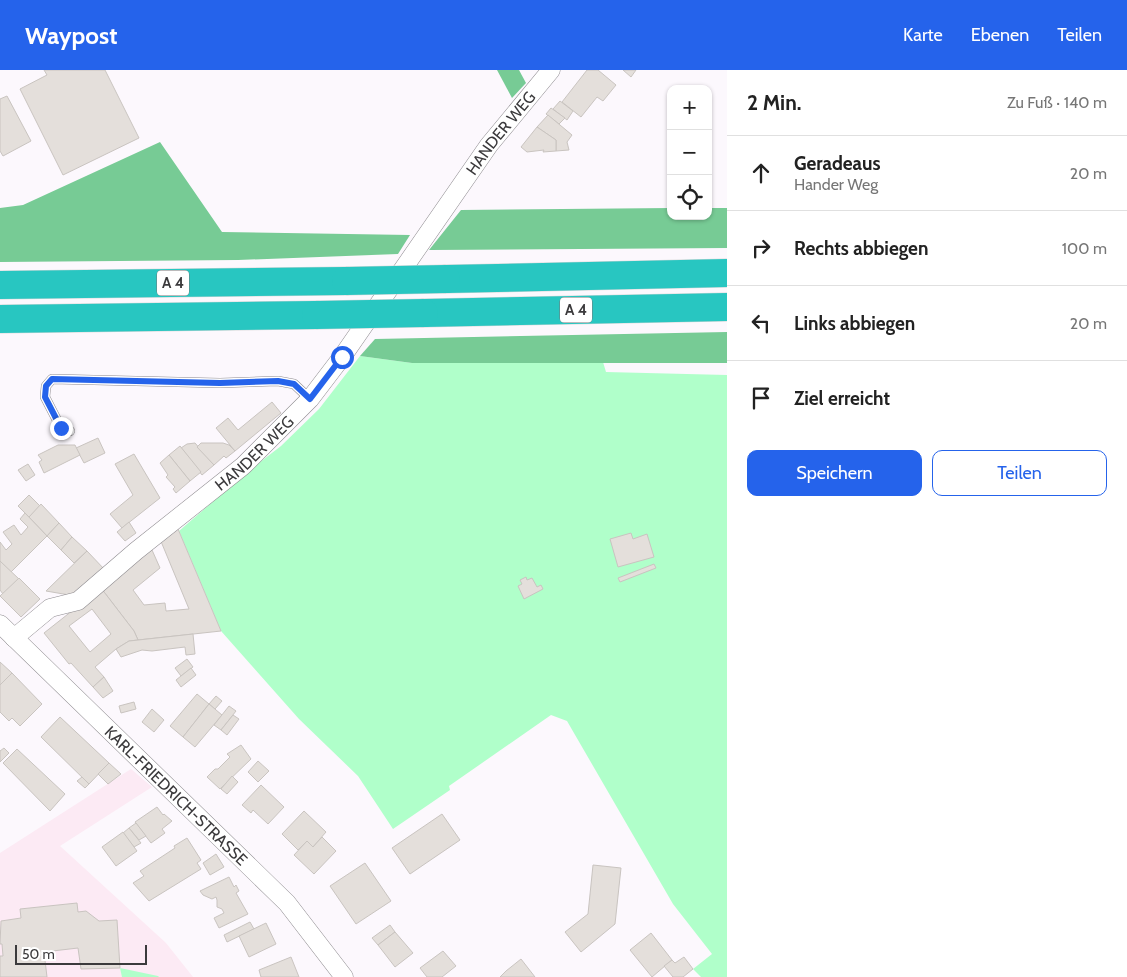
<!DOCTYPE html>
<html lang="de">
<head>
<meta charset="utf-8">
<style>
	body { margin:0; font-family:Cabin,sans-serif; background:#f6f6f6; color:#222 }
	.controls { position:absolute; right:15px; top:15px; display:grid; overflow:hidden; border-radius:10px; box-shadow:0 1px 4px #0004 }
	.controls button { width:45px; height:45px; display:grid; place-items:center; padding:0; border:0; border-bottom:1px solid #e0e0e0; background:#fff; color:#222; font:25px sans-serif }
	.scale { position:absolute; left:15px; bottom:12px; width:132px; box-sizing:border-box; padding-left:5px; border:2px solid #3b3a3c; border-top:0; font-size:14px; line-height:18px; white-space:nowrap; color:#3b3a3c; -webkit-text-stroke:4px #fff; paint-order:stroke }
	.stop { position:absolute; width:15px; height:15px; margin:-11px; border:4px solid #2563eb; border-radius:50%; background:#fff }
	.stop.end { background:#2563eb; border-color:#fff; box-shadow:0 1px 5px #0008 }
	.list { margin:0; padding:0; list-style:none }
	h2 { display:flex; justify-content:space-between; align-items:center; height:65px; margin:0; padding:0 20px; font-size:21px }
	h2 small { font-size:16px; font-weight:400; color:#767676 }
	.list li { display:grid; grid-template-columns:32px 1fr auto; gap:15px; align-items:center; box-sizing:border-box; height:75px; padding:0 20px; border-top:1px solid #e0e0e0 }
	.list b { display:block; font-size:19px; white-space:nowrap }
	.list p { margin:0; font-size:16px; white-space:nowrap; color:#767676 }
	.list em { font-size:16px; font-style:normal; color:#767676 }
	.actions { display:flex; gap:10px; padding:15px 20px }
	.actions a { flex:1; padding:11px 0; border:1px solid #2563eb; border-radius:10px; text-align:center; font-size:18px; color:#2563eb }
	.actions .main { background:#2563eb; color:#fff }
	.icon { flex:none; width:28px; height:28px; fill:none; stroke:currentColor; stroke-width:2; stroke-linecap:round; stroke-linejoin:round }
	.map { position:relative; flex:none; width:727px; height:907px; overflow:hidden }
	header { display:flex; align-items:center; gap:30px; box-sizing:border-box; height:70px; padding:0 25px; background:#2563eb; color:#fff }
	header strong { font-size:24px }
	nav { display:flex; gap:28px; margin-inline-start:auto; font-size:18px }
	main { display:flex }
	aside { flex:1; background:#fff }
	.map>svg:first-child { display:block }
	.education { fill:#fceaf4 }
	.green { fill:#b0ffca }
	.forest { fill:#77cb95 }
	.building { fill:#e4dfdb; stroke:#c9c4c0; fill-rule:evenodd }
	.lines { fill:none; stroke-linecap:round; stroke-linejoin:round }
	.service-casing { stroke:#8e8b8f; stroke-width:10 }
	.minor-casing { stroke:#8e8b8f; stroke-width:19 }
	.motorway-casing { stroke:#d8d8d8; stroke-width:29 }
	.service { stroke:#fff; stroke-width:9 }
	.minor { stroke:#fff; stroke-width:18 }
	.motorway { stroke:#28c6c1; stroke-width:28 }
	.motorway-bridge-casing { stroke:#d8d8d8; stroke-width:29; stroke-linecap:butt }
	.motorway-bridge { stroke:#28c6c1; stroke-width:28 }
	.route { stroke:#2563eb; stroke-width:6 }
	.labels { text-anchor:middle; stroke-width:4; stroke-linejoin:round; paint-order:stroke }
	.shield { fill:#fff; stroke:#767576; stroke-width:1 }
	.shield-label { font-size:15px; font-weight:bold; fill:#3b3a3c }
	.street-label { font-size:16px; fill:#3b3a3c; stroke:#fff }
</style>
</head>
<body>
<header>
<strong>Waypost</strong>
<nav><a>Karte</a><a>Ebenen</a><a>Teilen</a></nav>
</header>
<main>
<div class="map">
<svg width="727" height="907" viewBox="0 0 727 907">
	<rect width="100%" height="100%" fill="#fcf8fd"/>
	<polygon class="education" points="131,699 152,717 60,776 166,873 193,907 0,907 0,783"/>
	<g class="green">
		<polygon points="360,286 412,293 603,292 606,302 727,305 727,907 701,907 693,899 712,884 673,834 567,651 551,645 449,716 450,720 393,759 358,706 299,649 221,561 179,461 246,403 281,376 319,339"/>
		<polygon points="120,898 158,906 159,907 122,907"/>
	</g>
	<g class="forest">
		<polygon points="497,0 519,0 526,13 512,28"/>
		<polygon points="160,72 222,162 410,165 398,184 238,190 0,192 0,138 23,135"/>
		<polygon points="671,138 671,146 708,146 708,138 727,138 727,178 429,180 461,140"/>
		<polygon points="727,262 727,293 412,293 360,286 375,269"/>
	</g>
	<g class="building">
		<polygon points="44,0 105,0 139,68 63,105 20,19 47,5"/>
		<polygon points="587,0 598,0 616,15 603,31 597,27 581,47 562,32"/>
		<polygon points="623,0 636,0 631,7"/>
		<polygon points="7,26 31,71 3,86 0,81 0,29"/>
		<polygon points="560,31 573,41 567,50 553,39"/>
		<polygon points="551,38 565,48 559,54 546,44"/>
		<polygon points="548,45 572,65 567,72 569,80 556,81 556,70 537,57"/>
		<polygon points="537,57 556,70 556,81 543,82 544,80 527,82 521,77"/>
		<polygon points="272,332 281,343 235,381 216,358 228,348 238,360"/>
		<polygon points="98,368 105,383 84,393 76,378"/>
		<polygon points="195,373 214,395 202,405 181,378 187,374"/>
		<polygon points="201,373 223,373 229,375 235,381 226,388 224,386 214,395 197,377"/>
		<polygon points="58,375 75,375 80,385 44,403 39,392 42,390 38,385"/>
		<polygon points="180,376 201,402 190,411 169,385"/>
		<polygon points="134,384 160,428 122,458 110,444 133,425 115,394"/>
		<polygon points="169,385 190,411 176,423 173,419 175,417 166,407 168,405 160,393"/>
		<polygon points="28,394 35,405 26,411 18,400"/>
		<polygon points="29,425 40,436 29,447 18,436"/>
		<polygon points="41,434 59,453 47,466 29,447"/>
		<polygon points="25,443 47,466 11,502 0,491 0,472 6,480 12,474 3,462 14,455 21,465 28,457 20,449"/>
		<polygon points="129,452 136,463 125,471 117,462"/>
		<polygon points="59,453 72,467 61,480 47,466"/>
		<polygon points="174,459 178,459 221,561 138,570 134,561 101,518 148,480 152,480 160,498 133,520 144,535 165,533 166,541 189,539 160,469"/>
		<polygon points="631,463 633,469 647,464 654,487 618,497 610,469"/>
		<polygon points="72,467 87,481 74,493 61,480"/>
		<polygon points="87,481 105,500 75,526 46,521"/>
		<polygon points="0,491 19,509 3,524 0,520"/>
		<polygon points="654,494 656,498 620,512 618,508"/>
		<polygon points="526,507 527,510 532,508 537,517 541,515 543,519 524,529 518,516 522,514 520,510"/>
		<polygon points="19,508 40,529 21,547 0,526"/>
		<path d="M101 518 134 561 138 570 129 571 116 579 95 597 104 607 93 617 71 593 69 594 44 563ZM92 539 111 564 90 582 69 556Z"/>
		<polygon points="193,564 195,584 186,585 185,577 152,581 142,580 121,587 116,579 129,571"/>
		<polygon points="187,589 193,597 181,606 175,598"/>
		<polygon points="0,592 12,603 0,615"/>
		<polygon points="191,598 196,605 181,617 176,610"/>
		<polygon points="12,603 42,634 20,656 12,648 9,651 0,642 0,615"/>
		<polygon points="104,607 113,621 103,628 93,617"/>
		<polygon points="197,624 209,634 183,667 170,656"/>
		<polygon points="216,626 222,631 215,639 209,634"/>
		<polygon points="134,632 136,639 121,643 119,636"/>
		<polygon points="209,634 222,645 195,677 183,667"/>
		<polygon points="229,636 236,641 221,660 214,655"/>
		<polygon points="152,639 164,650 154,662 142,652"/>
		<polygon points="233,645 239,649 227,665 221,660"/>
		<polygon points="60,647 109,693 89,714 41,667"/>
		<polygon points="241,675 251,689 220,719 207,707 215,699 218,699 230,687 227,684"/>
		<polygon points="4,678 9,683 0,692 0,681"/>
		<polygon points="17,679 65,724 50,741 3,693"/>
		<polygon points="258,691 269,701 258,712 248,702"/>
		<polygon points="109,693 121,704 108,714 98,704"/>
		<polygon points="232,706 238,712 227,724 221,719"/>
		<polygon points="82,707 89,714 85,718 77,711"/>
		<polygon points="261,715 284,737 268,754 253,740 251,743 242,735"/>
		<polygon points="157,737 163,745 164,744 172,751 162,759 165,763 151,773 135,752"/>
		<polygon points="304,741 326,762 313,777 307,771 298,780 282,764"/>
		<polygon points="442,744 460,770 410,804 392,778"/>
		<polygon points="136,753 146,766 139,770 129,758"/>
		<polygon points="129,758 141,773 134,777 123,763"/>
		<polygon points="123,762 137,781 116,796 102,777"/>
		<polygon points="322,767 336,781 314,804 294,785 307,771 313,777"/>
		<polygon points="187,768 201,790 197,793 201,799 149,831 133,813 144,806 140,801 175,778 174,776"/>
		<polygon points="216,784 224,797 210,805 203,793"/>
		<polygon points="365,793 391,831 356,854 330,816"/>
		<polygon points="593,795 621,798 615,854 581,882 565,862 588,844"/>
		<polygon points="229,807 234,817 236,815 239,821 236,823 248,844 219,858 214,848 224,843 222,839 217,837 217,830 216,827 212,829 203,825 200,821"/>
		<polygon points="77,833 78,842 86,841 99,851 117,850 120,898 81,899 78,878 44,882 47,907 0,907 0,886 3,886 2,874 0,874 1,851 21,848 20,839"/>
		<polygon points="250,852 254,859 227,872 224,865"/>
		<polygon points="266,853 276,874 249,887 239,866"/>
		<polygon points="390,855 395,862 378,875 372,868"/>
		<polygon points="395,862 413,883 395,897 378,875"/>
		<polygon points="651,863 672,890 652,907 630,880"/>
		<polygon points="443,881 456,896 442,907 427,907 420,898"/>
		<polygon points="291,887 299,907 261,907 259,900"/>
		<polygon points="684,887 693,899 683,907 673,907 664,896 672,890 675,893"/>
		<polygon points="521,889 535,907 500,907 506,901"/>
	</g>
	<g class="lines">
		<g class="service-casing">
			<polyline id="service" points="70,361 61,358 45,327 46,316 52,309 220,313 278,311 294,314 310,329"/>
		</g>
		<g class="minor-casing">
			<g id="minor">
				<path id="s1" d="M0 554 287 833 344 907"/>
				<path id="s2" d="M14 568 50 538 78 531 136 481 243 396 310 329 342 287 489 75 551 0"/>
			</g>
		</g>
		<g class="motorway-casing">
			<g id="motorway">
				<polyline points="446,209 727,203"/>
				<polyline points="0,215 346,211"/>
				<polyline points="424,243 727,237"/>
				<polyline points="0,249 316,245"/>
			</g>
		</g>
		<use href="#service" class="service"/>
		<use href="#minor" class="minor"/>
		<use href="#motorway" class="motorway"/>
		<g class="motorway-bridge-casing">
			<g id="motorway-bridge">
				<polyline points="346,211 446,209"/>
				<polyline points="316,245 424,243"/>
			</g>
		</g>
		<use href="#motorway-bridge" class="motorway-bridge"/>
	</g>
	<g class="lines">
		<polyline class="route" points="61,358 45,327 46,316 52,309 220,313 278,311 294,314 310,329 342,287"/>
	</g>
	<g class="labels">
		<g class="shield">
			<rect x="157" y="200.5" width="32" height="25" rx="4"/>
			<rect x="560" y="227.5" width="32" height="25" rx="4"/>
		</g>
		<g class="shield-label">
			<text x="173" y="218">A 4</text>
			<text x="576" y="245">A 4</text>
		</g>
		<g class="street-label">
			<text dy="6" stroke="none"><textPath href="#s2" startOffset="711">HANDER WEG</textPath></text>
			<text dy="6" stroke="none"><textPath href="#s2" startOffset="306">HANDER WEG</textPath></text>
			<text dy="6" stroke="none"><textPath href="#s1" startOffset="246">KARL-FRIEDRICH-STRASSE</textPath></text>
		</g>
	</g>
</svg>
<div class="controls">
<button>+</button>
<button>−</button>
<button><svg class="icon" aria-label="locate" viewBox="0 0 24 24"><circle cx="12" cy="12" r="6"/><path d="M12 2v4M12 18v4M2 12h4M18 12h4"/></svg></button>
</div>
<div class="scale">50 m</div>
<div class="stop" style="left:342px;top:287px"></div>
<div class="stop end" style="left:61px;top:358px"></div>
</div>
<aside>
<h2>2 Min.<small>Zu Fuß · 140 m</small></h2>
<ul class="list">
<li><svg class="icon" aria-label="ahead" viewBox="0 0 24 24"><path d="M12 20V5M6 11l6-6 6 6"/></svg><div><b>Geradeaus</b><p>Hander Weg</p></div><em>20 m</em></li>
<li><svg class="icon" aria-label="right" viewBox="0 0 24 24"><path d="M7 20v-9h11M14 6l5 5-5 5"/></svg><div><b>Rechts abbiegen</b></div><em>100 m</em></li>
<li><svg class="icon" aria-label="left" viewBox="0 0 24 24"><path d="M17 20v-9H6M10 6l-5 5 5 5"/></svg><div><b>Links abbiegen</b></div><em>20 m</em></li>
<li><svg class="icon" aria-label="arrive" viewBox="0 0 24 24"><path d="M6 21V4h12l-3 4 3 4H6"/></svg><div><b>Ziel erreicht</b></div></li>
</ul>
<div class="actions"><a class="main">Speichern</a><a>Teilen</a></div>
</aside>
</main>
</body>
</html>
